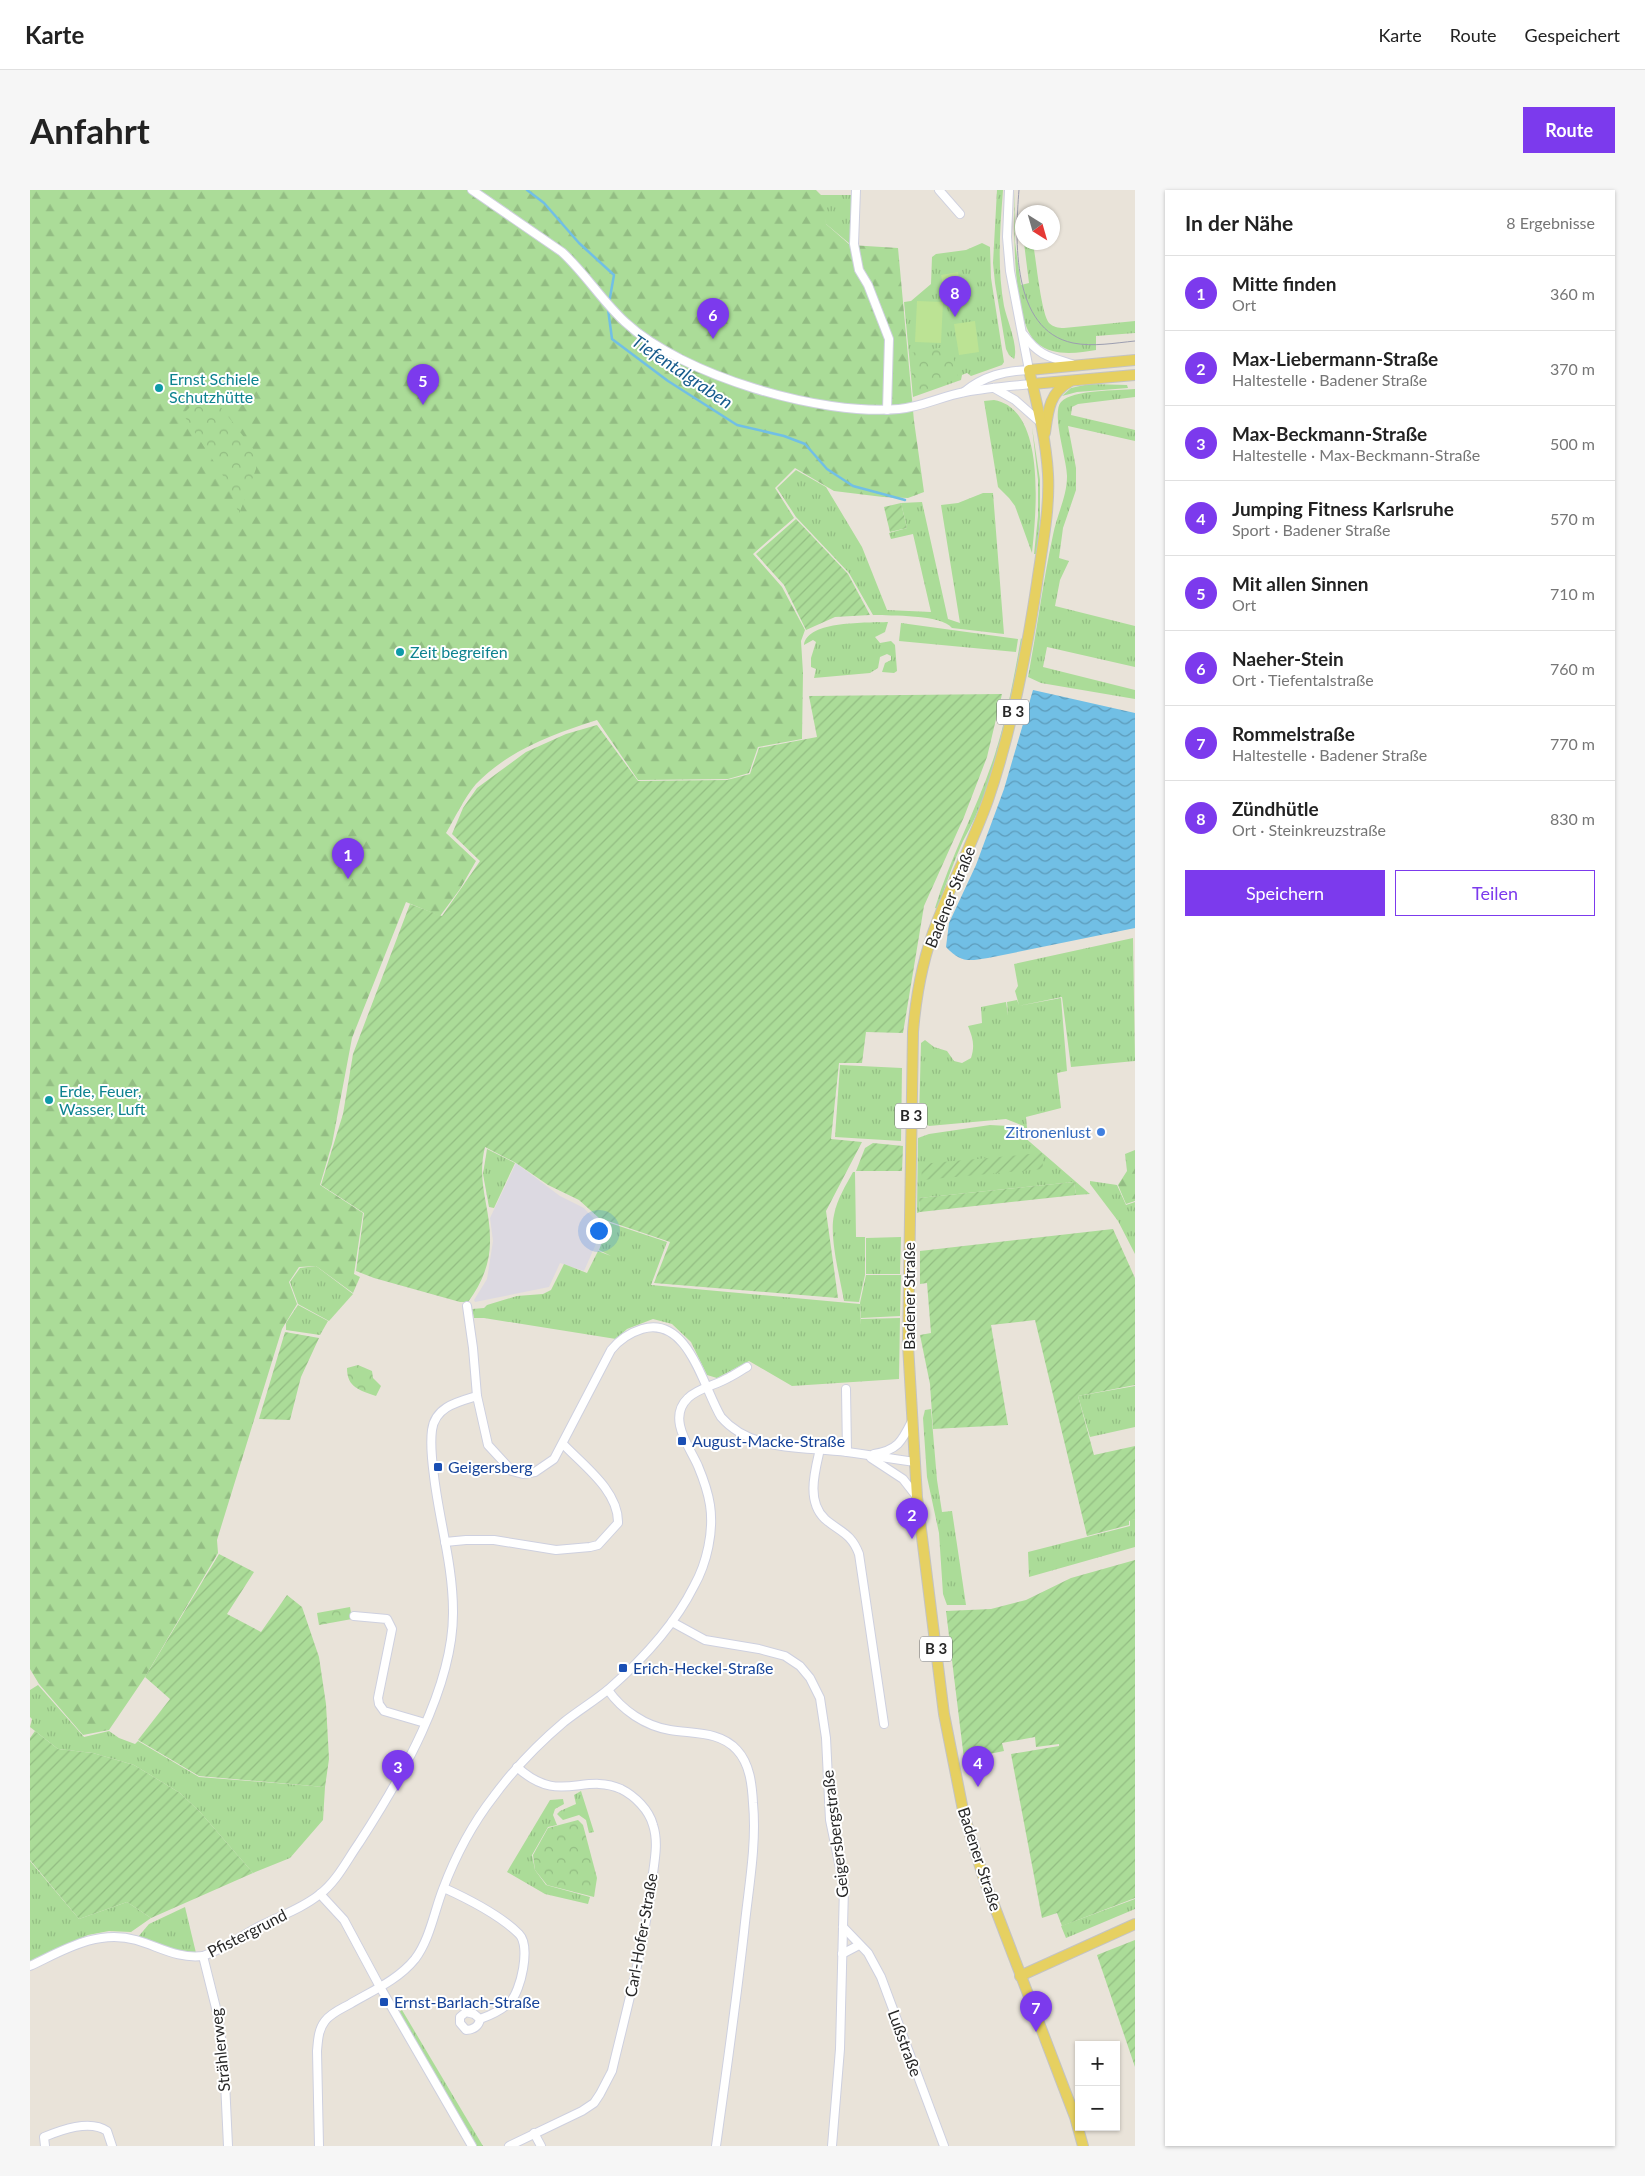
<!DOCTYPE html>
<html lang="de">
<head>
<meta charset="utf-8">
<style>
	body { margin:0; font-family:Lato,sans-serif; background:#f6f6f6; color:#222 }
	.controls { position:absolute; right:15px; bottom:15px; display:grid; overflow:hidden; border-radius:0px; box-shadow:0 1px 4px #0004 }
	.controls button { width:45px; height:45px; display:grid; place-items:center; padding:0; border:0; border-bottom:1px solid #e0e0e0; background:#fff; color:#222; font:25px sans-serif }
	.compass { position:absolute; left:985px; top:15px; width:45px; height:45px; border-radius:50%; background:#fff; box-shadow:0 1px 4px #0004; rotate:143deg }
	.you { position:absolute; left:568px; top:1040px; width:18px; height:18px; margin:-12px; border:4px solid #fff; border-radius:50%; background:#1a73e8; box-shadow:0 0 0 8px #1a73e833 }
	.badge { display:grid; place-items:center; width:32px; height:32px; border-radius:50%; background:#7c3aed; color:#fff; font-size:16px; font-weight:700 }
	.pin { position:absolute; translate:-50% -41px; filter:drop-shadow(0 1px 2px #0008) }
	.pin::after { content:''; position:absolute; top:26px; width:18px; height:15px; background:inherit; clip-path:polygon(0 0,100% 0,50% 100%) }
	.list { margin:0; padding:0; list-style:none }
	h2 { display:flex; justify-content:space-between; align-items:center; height:65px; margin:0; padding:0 20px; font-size:21px }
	h2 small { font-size:16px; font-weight:400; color:#767676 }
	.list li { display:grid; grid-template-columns:32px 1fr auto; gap:15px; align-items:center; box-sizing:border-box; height:75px; padding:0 20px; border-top:1px solid #e0e0e0 }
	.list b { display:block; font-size:19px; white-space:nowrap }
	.list p { margin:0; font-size:16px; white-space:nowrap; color:#767676 }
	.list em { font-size:16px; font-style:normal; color:#767676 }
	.actions { display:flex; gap:10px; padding:15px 20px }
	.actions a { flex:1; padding:11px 0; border:1px solid #7c3aed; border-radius:0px; text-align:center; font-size:18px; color:#7c3aed }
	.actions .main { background:#7c3aed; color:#fff }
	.map { position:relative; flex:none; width:1105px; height:1956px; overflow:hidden; border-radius:0px }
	header { display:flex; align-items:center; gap:30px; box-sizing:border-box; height:70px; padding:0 25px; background:#fff; border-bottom:1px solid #e0e0e0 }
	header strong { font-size:24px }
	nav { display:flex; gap:28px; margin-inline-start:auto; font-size:18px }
	.intro { display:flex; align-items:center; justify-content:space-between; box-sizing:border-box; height:120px; padding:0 30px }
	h1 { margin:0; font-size:35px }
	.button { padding:12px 22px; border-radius:0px; background:#7c3aed; color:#fff; font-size:18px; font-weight:700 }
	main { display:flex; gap:30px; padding:0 30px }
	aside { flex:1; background:#fff; border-radius:0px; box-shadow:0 1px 4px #0004 }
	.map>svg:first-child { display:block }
	.industrial { fill:#dcd9e1 }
	.grass { fill:url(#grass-tufts) }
	.forest { fill:url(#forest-firs) }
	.park { fill:url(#park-crowns) }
	.garden { fill:url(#garden-furrows) }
	.pitch { fill:#bce394 }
	.water { fill:url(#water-waves) }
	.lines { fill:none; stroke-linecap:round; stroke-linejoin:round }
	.stream { stroke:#71bfe5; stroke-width:2.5 }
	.minor-casing { stroke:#ced0df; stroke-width:10 }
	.major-casing { stroke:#c3c3c3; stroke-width:12 }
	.minor { stroke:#fff; stroke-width:8 }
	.major { stroke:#e6d061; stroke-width:10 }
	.tram { stroke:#9c9eb0; stroke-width:1 }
	.culture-dot { fill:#0f9aa8; stroke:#fff; stroke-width:2 }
	.shop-dot { fill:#3f7fe0; stroke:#fff; stroke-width:2 }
	.transit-dot { fill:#1a4fb4; stroke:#fff; stroke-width:2 }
	.labels { text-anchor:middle; stroke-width:4; stroke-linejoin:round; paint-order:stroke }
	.shield { fill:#fff; stroke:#686868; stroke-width:1 }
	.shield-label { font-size:15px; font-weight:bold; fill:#272727 }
	.culture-label { font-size:16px; fill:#0d838f; stroke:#fff; text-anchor:start }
	.street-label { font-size:16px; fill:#272727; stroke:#fff }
	.shop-label { font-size:16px; fill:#366cbe; stroke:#fff; text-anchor:end }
	.transit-label { font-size:16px; fill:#164399; stroke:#fff; text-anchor:start }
	.water-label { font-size:18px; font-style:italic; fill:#165b8c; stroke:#fff }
</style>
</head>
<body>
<header>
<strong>Karte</strong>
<nav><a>Karte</a><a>Route</a><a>Gespeichert</a></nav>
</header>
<div class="intro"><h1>Anfahrt</h1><a class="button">Route</a></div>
<main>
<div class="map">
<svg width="1105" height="1956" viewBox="0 0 1105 1956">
	<defs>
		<pattern id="grass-tufts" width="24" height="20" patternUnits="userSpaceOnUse" patternTransform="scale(1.25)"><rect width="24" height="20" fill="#abdc98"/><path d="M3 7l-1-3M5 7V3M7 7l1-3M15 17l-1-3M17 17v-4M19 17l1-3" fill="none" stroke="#93bd83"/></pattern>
		<pattern id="forest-firs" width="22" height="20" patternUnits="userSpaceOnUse" patternTransform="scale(1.25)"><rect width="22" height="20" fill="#abdc98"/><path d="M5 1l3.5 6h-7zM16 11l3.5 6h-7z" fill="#93bd83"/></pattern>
		<pattern id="park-crowns" width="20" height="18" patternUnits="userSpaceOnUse" patternTransform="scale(1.25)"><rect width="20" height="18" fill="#abdc98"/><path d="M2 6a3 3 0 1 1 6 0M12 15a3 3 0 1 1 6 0" fill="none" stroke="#93bd83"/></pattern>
		<pattern id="garden-furrows" width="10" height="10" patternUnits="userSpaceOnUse" patternTransform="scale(1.25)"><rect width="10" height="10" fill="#abdc98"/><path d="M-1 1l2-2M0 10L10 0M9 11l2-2" fill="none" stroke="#93bd83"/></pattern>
		<pattern id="water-waves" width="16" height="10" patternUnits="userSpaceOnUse" patternTransform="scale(1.25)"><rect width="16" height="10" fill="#71bfe5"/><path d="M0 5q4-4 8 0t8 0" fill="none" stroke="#5d9bba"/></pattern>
	</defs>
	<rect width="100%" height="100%" fill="#e9e3d9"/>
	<polygon class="industrial" points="486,973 530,1006 554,1018 567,1032 569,1047 554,1081 530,1073 519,1097 445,1112 444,1110 457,1089 463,1051 460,1028"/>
	<g class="grass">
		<path d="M967 0H973C970 39 967 77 974 116 977 130 989 157 984 169L979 165 976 159 965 93 963 73Z"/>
		<path d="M985 0V52L991 95 999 93 994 53H1003C1006 69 1011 123 1019 133 1023 137 1028 138 1034 138L1105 131V143L1066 146V160C1048 163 1023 167 1007 153 981 131 984 33 985 0Z"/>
		<polygon points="795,5 823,5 820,54 796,34 794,23"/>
		<polygon points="952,53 960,57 961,88 974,172 972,175 941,186 937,183 932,185 931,190 928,191 883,207 874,112 881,111 901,94 902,67 906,64 936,60"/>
		<polygon points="1059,194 1097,195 1098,198 1047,202 1032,206 1041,198"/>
		<path d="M1105 199V207L1048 214 1042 217 1041 225 1105 240V251L1038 236 1046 278V300L1033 338 1029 368 1039 371 1030 390 1025 416 1105 436V477L1017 457 1013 477 1105 500V509L1011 493 998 487C1007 440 1013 391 1023 345 1027 324 1037 307 1037 286 1037 270 1021 223 1031 212 1043 199 1087 201 1105 199Z"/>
		<path d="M964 210C1017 219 1006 324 1002 363L985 316 979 308 968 297 954 211Z"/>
		<polygon points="1002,237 1010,290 1010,327 1007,364 1004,364 1008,326 1008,290"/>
		<path d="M766 280 796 297 832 357 857 420 901 422 883 344 861 349 859 343 877 338 871 313 892 312 918 429 930 433 911 315 928 313 953 303H963L974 444 922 438C911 424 861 426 843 425L819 383 766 327 747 298Z"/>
		<path d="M858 432 855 442 845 447 850 453 861 451 865 455 867 481 864 483 852 482 855 473 861 470V466L857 464 850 467 848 478 840 483 784 488 786 479 781 477V468L786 452 783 450 774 455C777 430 839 433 858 432Z"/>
		<polygon points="871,433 988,449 986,462 869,451"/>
		<path d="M991 448 993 451C983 503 972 556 954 606 948 622 941 636 933 651 923 673 915 696 908 719L905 718C921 665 948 617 965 564 977 526 984 487 991 448Z"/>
		<path d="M1103 748 1105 871 1041 877 1032 807 988 816 1031 808 1037 881 1027 883 1031 918 996 927 997 938 995 940 991 935 976 929 899 936 889 929 891 853 895 850 904 857 917 861 924 871 932 873 941 868C945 856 943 848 938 836L952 833 951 817 976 812 978 825 977 812 987 810 989 815 985 801 988 796 984 774Z"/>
		<polygon points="810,875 872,878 871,951 805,947"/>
		<polygon points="960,935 978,936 993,946 1060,1004 1046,1005 1044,992 889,1008 890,1022 887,1023 888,948 899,944"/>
		<polygon points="457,959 485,973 464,1018 459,1017 453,984"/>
		<path d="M823 982H825L826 1047H835V1085L829 1112 814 1111C810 1088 799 1046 804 1025 807 1009 816 995 823 982Z"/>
		<polygon points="1060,991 1087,995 1096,1015 1105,1012 1105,1064 1088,1031 1060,994"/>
		<polygon points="574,1031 637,1052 621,1095 830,1114 831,1135 831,1129 870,1128 869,1189 762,1196 719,1171 687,1188 677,1185 661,1152 642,1134 623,1129 597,1139 586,1149 454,1128 444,1128 442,1119 454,1118 457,1115 487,1106 513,1104 521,1100 534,1074 557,1083 568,1061 581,1066 569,1060 575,1044"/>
		<polygon points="871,1047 870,1084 836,1084 836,1048"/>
		<polygon points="286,1076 323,1104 299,1131 268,1114 260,1092 270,1078"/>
		<polygon points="836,1085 871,1085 870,1126 831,1128 830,1113"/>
		<polygon points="268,1115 298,1131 290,1145 256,1140 256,1133"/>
		<polygon points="1105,1196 1105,1237 1060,1247 1048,1206"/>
		<polygon points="901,1219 907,1290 912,1322 922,1321 936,1415 917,1415 913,1404 909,1343 897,1287 893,1228 895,1220"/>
		<polygon points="1105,1329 1105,1357 999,1387 998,1362 1100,1336 1100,1330"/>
		<polygon points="8,1495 54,1547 79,1541 89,1548 105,1554 108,1551 169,1587 295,1597 293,1630 260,1668 223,1683 170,1622 150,1603 104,1575 63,1563 28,1559 0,1537 2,1529 0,1527 0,1500"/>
		<polygon points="551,1601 564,1642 559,1643 556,1630 549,1625 533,1630 527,1624 530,1621 546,1614 544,1605"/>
		<polygon points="533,1609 534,1614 525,1619 523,1625 527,1635 518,1637 502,1665 505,1680 516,1695 560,1707 558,1714 515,1704 477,1682 520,1610"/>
		<polygon points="0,1671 49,1729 97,1712 121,1728 101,1742 79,1741 58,1745 0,1772"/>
		<polygon points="1105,1709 1105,1719 1036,1748 1031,1736"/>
		<polygon points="155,1717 166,1763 147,1761 108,1747 119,1734"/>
		<polygon points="372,1820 453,1956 447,1956 369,1822"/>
	</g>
	<g class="forest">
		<path d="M0 0H786L791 5H795L796 34 820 55 868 58 884 231 894 302 878 308 853 307 804 301 765 278 745 298 764 328 723 364 752 397 775 440 771 451 773 483 772 549 728 557 719 583 698 589 608 590 567 530C523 544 479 560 446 594 434 608 425 628 416 643L446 671 430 699 410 726 376 712 322 848 302 954 290 995 333 1023 324 1084 330 1087 323 1103 286 1076 269 1077 259 1092 267 1114 252 1139 187 1350 188 1363 115 1487 79 1540 53 1545 9 1494 0 1479Z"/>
		<polygon points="1105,960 1105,1011 1096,1014 1088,995 1097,981 1095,964"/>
	</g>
	<g class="park">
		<polygon points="920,156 928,185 883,206 881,163"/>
		<polygon points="183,207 227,264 226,279 209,324 197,292 153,224 163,214"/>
		<path d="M328 1175 342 1181 343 1188 351 1196 346 1206C330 1200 317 1198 317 1178Z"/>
		<polygon points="320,1417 322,1429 289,1435 287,1423"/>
		<polygon points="548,1630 553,1635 567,1688 564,1707 517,1695 505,1680 503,1665 518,1638"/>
	</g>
	<g class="garden">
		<polygon points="871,313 877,338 860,342 854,317"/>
		<polygon points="766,329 818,384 840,425 805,427 776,440 754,395 726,364"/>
		<path d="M972 504 957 567 934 627 894 716 873 843 836 842 832 873H809L801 949 832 952 796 1021 808 1108 624 1093 640 1052 569 1028 549 1010 518 995 486 973 455 957C446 993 461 1018 460 1052 460 1074 451 1095 438 1112H430L344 1088 326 1081 334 1023 291 995 313 924 323 864 380 714 412 726 450 671 422 644 433 618 447 598 496 562 536 544 567 535 608 591 697 590 720 584 729 558 787 547 779 506Z"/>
		<polygon points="843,953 873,956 872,981 826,981 835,958"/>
		<polygon points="1012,963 1013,979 892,990 891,974"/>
		<polygon points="1044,992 1046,1005 890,1022 889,1008"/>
		<polygon points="1083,1039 1105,1088 1105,1195 1048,1206 1064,1265 1105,1256 1105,1329 1099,1331 1099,1335 1057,1346 1005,1130 961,1135 978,1235 903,1239 900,1194 890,1145 901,1143 897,1093 890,1094 890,1061"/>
		<polygon points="255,1142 289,1148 271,1187 260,1230 229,1229"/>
		<polygon points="189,1364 224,1382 197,1424 231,1442 257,1405 272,1417 289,1467 296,1514 299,1569 295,1597 169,1586 108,1550 140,1509 115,1487"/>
		<polygon points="1105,1370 1105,1708 1032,1736 1027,1723 1012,1728 981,1564 1029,1556 1029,1554 1006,1557 1005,1547 972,1553 974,1561 934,1569 916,1421 961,1419 996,1410 1041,1388"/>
		<polygon points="5,1541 28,1559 63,1563 104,1575 150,1603 170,1622 223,1683 121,1728 97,1712 49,1729 0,1670 0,1548"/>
		<polygon points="1105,1750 1105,1877 1067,1765"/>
	</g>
	<g class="pitch">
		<polygon points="928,82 934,113 917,116 911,85"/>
		<polygon points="887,111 913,112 911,153 885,152"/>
		<polygon points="945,131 949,162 929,165 924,134"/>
	</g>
	<path class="water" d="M1003 500 1105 523V738L958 768C938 771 931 773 916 757L919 733 946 675 974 599Z"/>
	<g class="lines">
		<g class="stream">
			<polyline points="497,0 514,13 549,53 584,85 579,113"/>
			<polyline points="578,119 582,149 638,191 707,235 754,246 775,254 797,279 823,296 875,310"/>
		</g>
		<g class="minor-casing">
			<g id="minor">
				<path d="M442 0 532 62C555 83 572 111 595 132 653 186 791 226 869 219 892 217 912 206 935 202 957 198 980 196 1002 194"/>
				<polyline points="826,0 824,54 829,80 838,95 859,149 857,220"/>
				<polyline points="909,0 930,24"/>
				<path d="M994 145C1008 165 1019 167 1042 174"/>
				<polyline points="964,198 985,210 1010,232"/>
				<path d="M934 202C954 186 974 181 999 180L980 81 977 47 979 0"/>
				<path d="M437 1116 443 1158 447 1206 458 1255 482 1281 493 1284 505 1282 524 1269 581 1160C589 1150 599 1143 612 1139 658 1125 673 1197 691 1227 722 1263 774 1256 817 1262 839 1265 862 1269 885 1272"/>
				<polyline points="816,1199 817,1262"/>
				<path d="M790 1259C785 1281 776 1311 795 1329 810 1342 821 1343 829 1364L854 1534"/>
				<path d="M844 1264C868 1260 872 1251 882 1231"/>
				<polyline points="841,1268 873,1289 887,1307"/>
				<path d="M415 1352 436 1350H464L526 1360 560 1357 568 1355 588 1333C589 1301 553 1275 533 1254"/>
				<polyline points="324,1426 357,1429 362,1439 348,1508 349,1514 354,1521 395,1533"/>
				<polyline points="642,1432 675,1450 729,1459 755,1466 770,1476 780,1488 790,1508 796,1548 800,1630 814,1697 810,1859 802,1956"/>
				<path d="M578 1500C592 1520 615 1536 640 1540 663 1544 690 1541 707 1560 720 1574 722 1595 723 1613 727 1656 718 1700 714 1742 706 1813 696 1885 686 1956"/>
				<path d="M414 1698C436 1708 471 1726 489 1744 501 1756 491 1801 480 1812 472 1820 461 1825 450 1829 449 1836 443 1840 436 1840L430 1833V1827L436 1822 444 1824 450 1829"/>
				<polyline points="290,1704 314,1730 350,1797 442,1956"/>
				<polyline points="813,1737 838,1763 851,1787 914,1956"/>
				<polyline points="812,1764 829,1755"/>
				<polyline points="173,1766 188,1826 194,1870 198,1956"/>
				<path d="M0 1776C34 1760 67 1739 106 1750 130 1757 148 1769 173 1766 194 1759 211 1746 230 1736 250 1726 273 1718 290 1704 307 1691 317 1670 329 1653 370 1590 424 1498 423 1421 423 1375 409 1330 404 1286 402 1271 400 1255 402 1240 405 1217 427 1212 447 1206"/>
				<polyline points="504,1943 511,1956"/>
				<path d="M15 1956 14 1947C31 1940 60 1929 77 1941L82 1956"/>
				<path d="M289 1956 287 1861C288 1851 288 1840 295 1831 301 1823 311 1819 320 1814 342 1801 368 1790 385 1769 400 1749 404 1722 413 1699 425 1667 443 1633 464 1606 484 1579 508 1554 534 1532 549 1520 566 1510 580 1498 613 1469 644 1436 664 1396 677 1373 684 1341 680 1315 678 1302 673 1288 668 1276 659 1256 637 1228 658 1208 668 1198 686 1195 698 1188 704 1185 710 1181 717 1177"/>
				<path d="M479 1956 552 1921 564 1913 570 1904 582 1881C597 1818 614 1756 622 1691 624 1673 629 1653 623 1635 619 1620 605 1606 591 1599 553 1582 529 1616 487 1577"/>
			</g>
		</g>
		<g class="major-casing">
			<g id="major">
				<polyline points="1002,194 1105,185"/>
				<path d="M1015 243C1018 222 1019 203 1039 192"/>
				<polyline points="990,1786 1105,1734"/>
				<path d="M1053 1956 1045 1927 954 1689 934 1625 914 1524 887 1307 878 1155 883 842C886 805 893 767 907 732 923 691 943 652 958 610 982 540 996 466 1007 393 1012 357 1020 320 1018 284 1016 249 1007 214 999 180L1105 170"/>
			</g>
		</g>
		<use href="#minor" class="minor"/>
		<use href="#major" class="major"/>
		<path class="tram" d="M989 0C985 49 981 140 1043 153 1063 157 1085 153 1105 151"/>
	</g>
	<g class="culture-dot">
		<circle cx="129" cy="198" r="5"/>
		<circle cx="370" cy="462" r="5"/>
		<circle cx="19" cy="910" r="5"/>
	</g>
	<circle class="shop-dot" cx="1071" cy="942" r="5"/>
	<g class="transit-dot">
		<rect x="647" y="1246" width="10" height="10" rx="2.5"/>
		<rect x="403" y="1272" width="10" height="10" rx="2.5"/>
		<rect x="588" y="1473" width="10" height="10" rx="2.5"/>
		<rect x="349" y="1807" width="10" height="10" rx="2.5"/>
	</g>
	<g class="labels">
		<g class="shield">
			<rect x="967" y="509.5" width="32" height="25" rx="4"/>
			<rect x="865" y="913.5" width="32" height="25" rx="4"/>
			<rect x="890" y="1446.5" width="32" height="25" rx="4"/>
		</g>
		<g class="shield-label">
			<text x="983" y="527">B 3</text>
			<text x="881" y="931">B 3</text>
			<text x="906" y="1464">B 3</text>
		</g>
		<g class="culture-label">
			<text x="139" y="195">Ernst Schiele<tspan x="139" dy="18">Schutzhütte</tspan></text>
			<text x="380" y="468">Zeit begreifen</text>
			<text x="29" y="907">Erde, Feuer,<tspan x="29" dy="18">Wasser, Luft</tspan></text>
		</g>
		<g class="street-label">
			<text transform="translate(920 707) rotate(-68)" y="6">Badener Straße</text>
			<text transform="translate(879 1106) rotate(-90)" y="6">Badener Straße</text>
			<text transform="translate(805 1644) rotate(-97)" y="6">Geigersbergstraße</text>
			<text transform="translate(950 1669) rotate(72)" y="6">Badener Straße</text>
			<text transform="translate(217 1743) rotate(-27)" y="6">Pfistergrund</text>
			<text transform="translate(611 1745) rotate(-80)" y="6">Carl-Hofer-Straße</text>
			<text transform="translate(875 1853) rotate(70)" y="6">Lußstraße</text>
			<text transform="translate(190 1860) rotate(-96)" y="6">Strählerweg</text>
		</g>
		<g class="shop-label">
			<text x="1061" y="948">Zitronenlust</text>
		</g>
		<g class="transit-label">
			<text x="662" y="1257">August-Macke-Straße</text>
			<text x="418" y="1283">Geigersberg</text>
			<text x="603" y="1484">Erich-Heckel-Straße</text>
			<text x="364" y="1818">Ernst-Barlach-Straße</text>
		</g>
		<g class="water-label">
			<text transform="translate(652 182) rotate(34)" y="6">Tiefentalgraben</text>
		</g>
	</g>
</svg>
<div class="controls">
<button>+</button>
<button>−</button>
</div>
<svg class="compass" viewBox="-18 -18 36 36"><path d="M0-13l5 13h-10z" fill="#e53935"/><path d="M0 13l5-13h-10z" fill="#767676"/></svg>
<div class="you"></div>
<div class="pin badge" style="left:318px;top:689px">1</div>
<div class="pin badge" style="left:882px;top:1349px">2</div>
<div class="pin badge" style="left:368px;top:1601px">3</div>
<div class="pin badge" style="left:948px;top:1597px">4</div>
<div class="pin badge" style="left:393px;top:215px">5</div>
<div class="pin badge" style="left:683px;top:149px">6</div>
<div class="pin badge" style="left:1006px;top:1842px">7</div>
<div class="pin badge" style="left:925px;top:127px">8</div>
</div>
<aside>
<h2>In der Nähe<small>8 Ergebnisse</small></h2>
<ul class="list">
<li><span class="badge">1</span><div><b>Mitte finden</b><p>Ort</p></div><em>360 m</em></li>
<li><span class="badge">2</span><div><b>Max-Liebermann-Straße</b><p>Haltestelle · Badener Straße</p></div><em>370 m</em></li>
<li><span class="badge">3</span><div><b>Max-Beckmann-Straße</b><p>Haltestelle · Max-Beckmann-Straße</p></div><em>500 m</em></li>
<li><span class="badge">4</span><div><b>Jumping Fitness Karlsruhe</b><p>Sport · Badener Straße</p></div><em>570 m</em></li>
<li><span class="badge">5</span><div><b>Mit allen Sinnen</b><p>Ort</p></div><em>710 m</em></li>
<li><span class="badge">6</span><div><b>Naeher-Stein</b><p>Ort · Tiefentalstraße</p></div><em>760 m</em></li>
<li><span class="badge">7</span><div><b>Rommelstraße</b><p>Haltestelle · Badener Straße</p></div><em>770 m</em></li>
<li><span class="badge">8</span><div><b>Zündhütle</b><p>Ort · Steinkreuzstraße</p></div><em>830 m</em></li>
</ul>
<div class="actions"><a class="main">Speichern</a><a>Teilen</a></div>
</aside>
</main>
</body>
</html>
